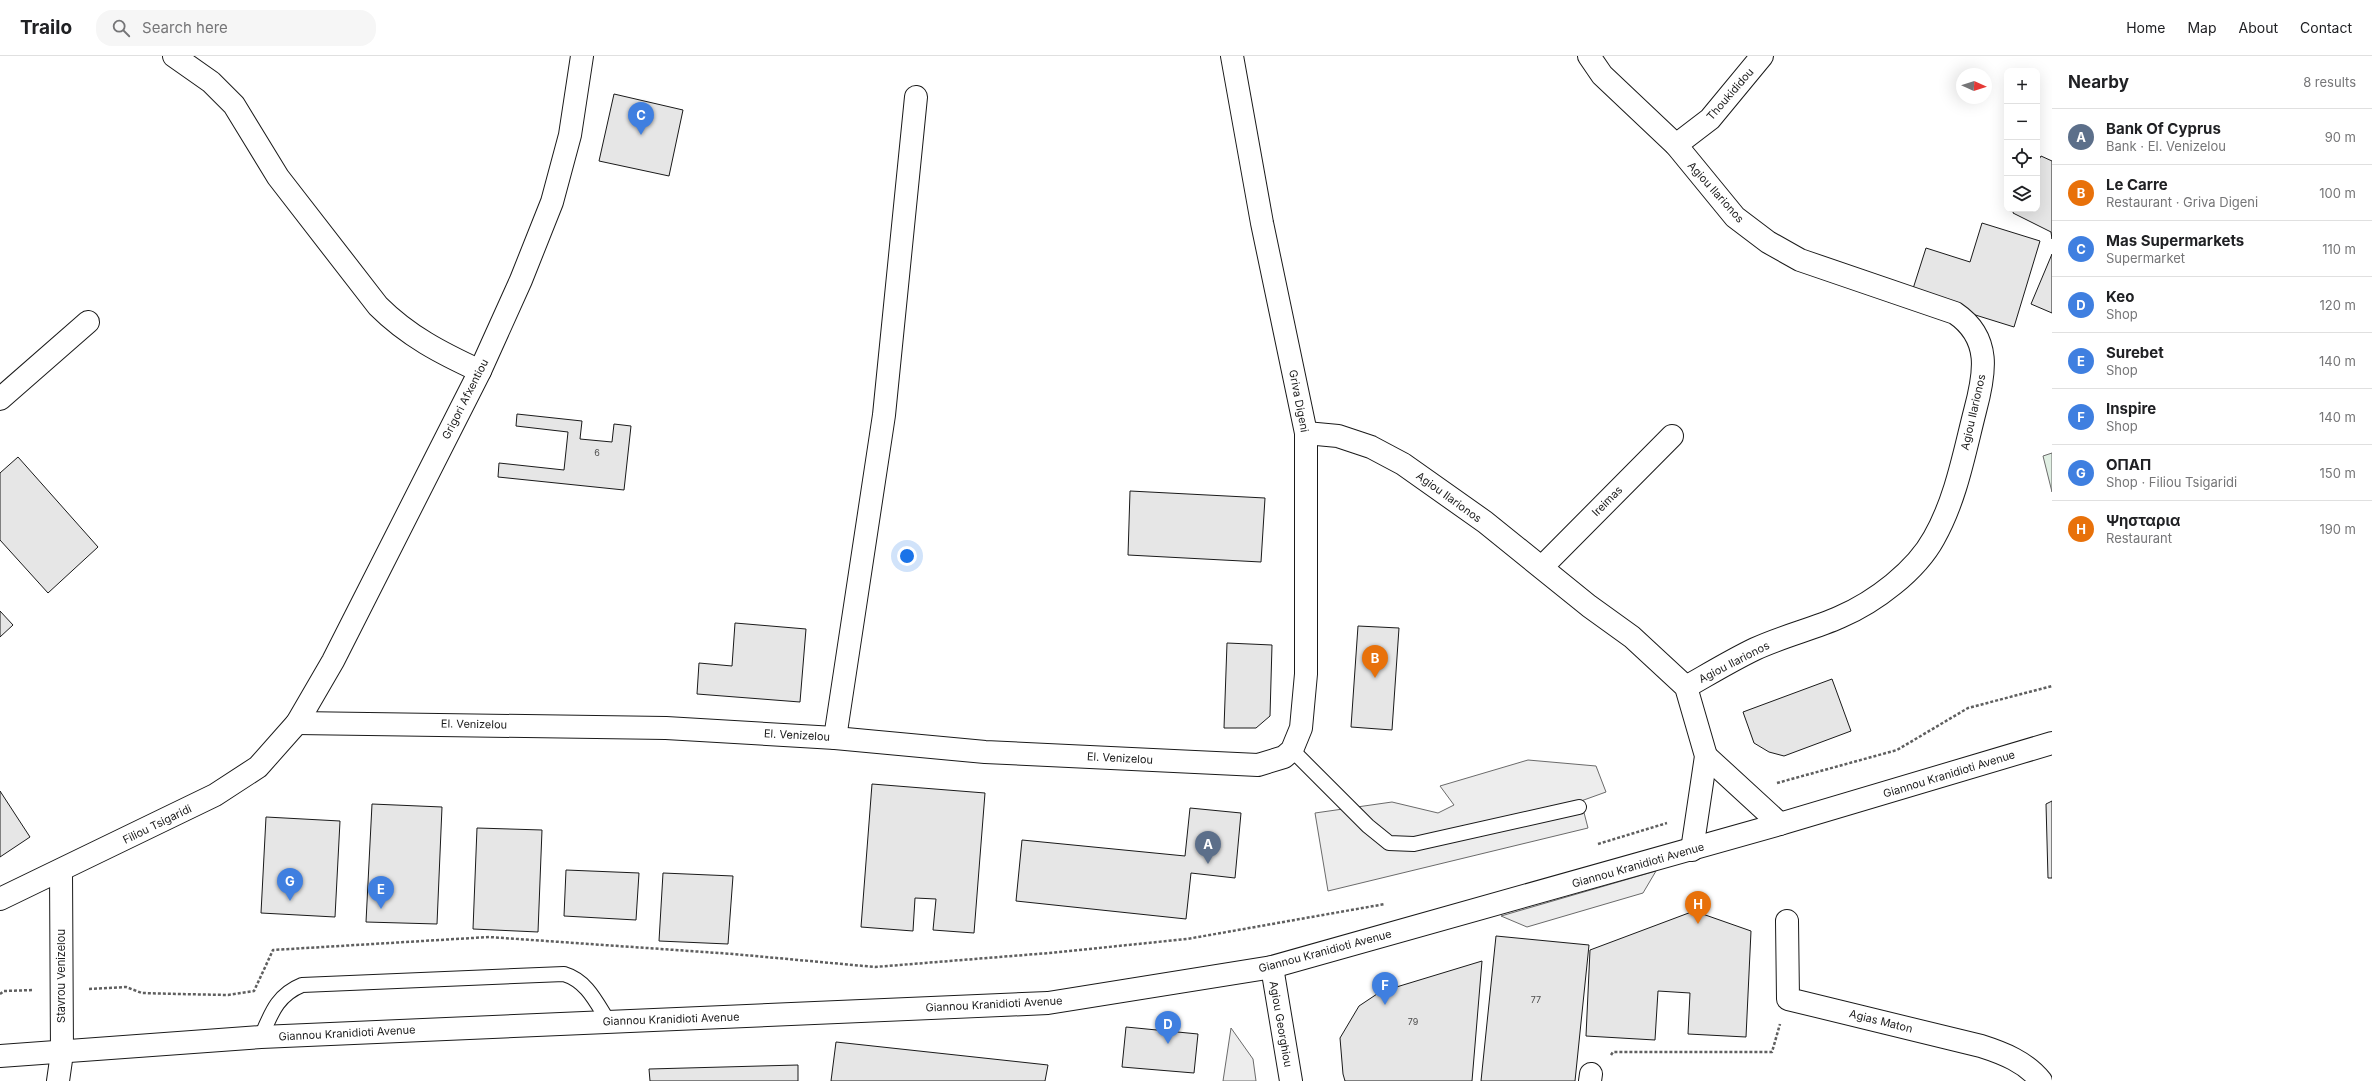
<!DOCTYPE html>
<html lang="en">
<head>
<meta charset="utf-8">
<style>
	body { margin:0; font-family:Inter,sans-serif; background:#f6f6f6; color:#202124 }
	.controls { position:absolute; right:12px; top:12px; display:grid; overflow:hidden; border-radius:8px; box-shadow:0 4px 16px #0002 }
	.controls button { width:36px; height:36px; display:grid; place-items:center; padding:0; border:0; border-bottom:1px solid #e0e0e0; background:#fff; color:#202124; font:20px sans-serif }
	.compass { position:absolute; left:1956px; top:12px; width:36px; height:36px; border-radius:50%; background:#fff; box-shadow:0 4px 16px #0002; rotate:93deg }
	.you { position:absolute; left:907px; top:500px; width:14px; height:14px; margin:-10px; border:3px solid #fff; border-radius:50%; background:#1a73e8; box-shadow:0 0 0 6px #1a73e833 }
	.badge { display:grid; place-items:center; width:26px; height:26px; border-radius:50%; background:#b45309; color:#fff; font-size:13px; font-weight:700 }
	.pin { position:absolute; translate:-50% -33px; filter:drop-shadow(0 1px 2px #0008) }
	.pin::after { content:''; position:absolute; top:21px; width:14px; height:12px; background:inherit; clip-path:polygon(0 0,100% 0,50% 100%) }
	.list { margin:0; padding:0; list-style:none }
	h2 { display:flex; justify-content:space-between; align-items:center; height:52px; margin:0; padding:0 16px; font-size:17px }
	h2 small { font-size:13px; font-weight:400; color:#757577 }
	.list li { display:grid; grid-template-columns:26px 1fr auto; gap:12px; align-items:center; box-sizing:border-box; height:56px; padding:0 16px; border-top:1px solid #e0e0e0 }
	.list b { display:block; font-size:15px; white-space:nowrap }
	.list p { margin:0; font-size:13px; white-space:nowrap; color:#757577 }
	.list em { font-size:13px; font-style:normal; color:#757577 }
	.icon { flex:none; width:22px; height:22px; fill:none; stroke:currentColor; stroke-width:2; stroke-linecap:round; stroke-linejoin:round }
	.map { position:relative; flex:none; width:2052px; height:1025px; overflow:hidden }
	header { display:flex; align-items:center; gap:24px; box-sizing:border-box; height:56px; padding:0 20px; background:#fff; border-bottom:1px solid #e0e0e0 }
	header strong { font-size:19px }
	nav { display:flex; gap:22px; margin-inline-start:auto; font-size:14px }
	.search { width:280px; height:36px; background:#f6f6f6; display:flex; align-items:center; gap:10px; box-sizing:border-box; padding:0 14px; border-radius:16px; color:#757577; font-size:15px }
	main { display:flex }
	aside { flex:1; background:#fff }
	.map>svg:first-child { display:block }
	.green { fill:#e0efe3; stroke:#6a6a6a }
	.parking { fill:#ededed; stroke:#6a6a6a }
	.building { fill:#e6e6e6; stroke:#1a1a1a }
	.lines { fill:none; stroke-linecap:round; stroke-linejoin:round }
	.service-casing { stroke:#1a1a1a; stroke-width:16 }
	.minor-casing { stroke:#1a1a1a; stroke-width:24 }
	.tertiary-casing { stroke:#1a1a1a; stroke-width:24 }
	.secondary-casing { stroke:#1a1a1a; stroke-width:24 }
	.primary-casing { stroke:#1a1a1a; stroke-width:24 }
	.path { stroke:#5f5f5f; stroke-width:2.5; stroke-dasharray:3 2; stroke-linecap:butt }
	.service { stroke:#fff; stroke-width:14 }
	.minor { stroke:#fff; stroke-width:22 }
	.tertiary { stroke:#fff; stroke-width:22 }
	.secondary { stroke:#fff; stroke-width:22 }
	.primary { stroke:#fff; stroke-width:22 }
	.labels { text-anchor:middle; stroke-width:3; stroke-linejoin:round; paint-order:stroke }
	.number-label { font-size:9px; fill:#4d4d4d }
	.street-label { font-size:11px; fill:#1a1a1a; stroke:#fff }
</style>
</head>
<body>
<header>
<strong>Trailo</strong>
<div class="search"><svg class="icon" aria-label="search" viewBox="0 0 24 24"><circle cx="10" cy="10" r="6"/><path d="M15 15l6 6"/></svg>Search here</div>
<nav><a>Home</a><a>Map</a><a>About</a><a>Contact</a></nav>
</header>
<main>
<div class="map">
<svg width="2052" height="1025" viewBox="0 0 2052 1025">
	<rect width="100%" height="100%" fill="#fff"/>
	<polygon class="green" points="2052,397 2052,436 2043,400"/>
	<g class="parking">
		<polygon points="1528,704 1596,710 1606,736 1581,745 1588,772 1328,835 1315,757 1392,746 1438,757 1454,749 1440,730"/>
		<polygon points="1656,815 1643,837 1527,871 1501,860"/>
		<polygon points="1231,972 1253,1003 1256,1025 1223,1025"/>
	</g>
	<g class="building">
		<polygon points="614,38 683,54 669,120 599,105"/>
		<polygon points="2041,100 2052,105 2052,183 2051,176 2013,157 2014,153 2037,153 2037,107"/>
		<polygon points="1982,167 2040,185 2014,271 1911,239 1926,192 1970,206"/>
		<polygon points="2052,198 2052,257 2031,248"/>
		<polygon points="517,358 582,365 580,383 612,386 614,368 631,370 624,434 498,421 499,407 564,414 568,376 516,370"/>
		<polygon points="18,401 98,491 48,537 0,484 0,417"/>
		<polygon points="1130,435 1265,442 1261,506 1128,499"/>
		<polygon points="0,555 13,569 0,581"/>
		<polygon points="735,567 806,573 800,646 697,638 699,607 732,610"/>
		<polygon points="1358,570 1399,572 1392,674 1351,671"/>
		<polygon points="1227,587 1272,589 1270,660 1256,672 1224,672"/>
		<polygon points="1832,623 1851,675 1784,700 1769,696 1754,687 1743,656"/>
		<polygon points="872,728 985,737 974,877 933,874 936,843 915,842 913,875 861,871"/>
		<polygon points="0,735 30,781 0,801"/>
		<polygon points="2052,745 2052,822 2048,822 2046,748"/>
		<polygon points="372,748 442,751 437,868 366,866"/>
		<polygon points="1190,752 1241,757 1235,822 1191,817 1186,863 1016,845 1022,784 1185,800"/>
		<polygon points="266,761 340,765 335,861 261,857"/>
		<polygon points="477,772 542,774 538,876 473,873"/>
		<polygon points="566,814 639,817 636,864 564,860"/>
		<polygon points="663,817 733,820 728,888 659,885"/>
		<polygon points="1694,855 1751,875 1746,981 1688,978 1690,937 1658,935 1655,984 1586,980 1590,894"/>
		<polygon points="1496,880 1589,889 1575,1025 1481,1025"/>
		<polygon points="1482,905 1472,1025 1345,1025 1343,1018 1340,982 1359,950 1380,936"/>
		<polygon points="1126,971 1198,978 1194,1017 1122,1011"/>
		<polygon points="836,986 1048,1009 1045,1025 831,1025"/>
		<polygon points="798,1009 798,1025 650,1025 649,1013"/>
	</g>
	<g class="lines">
		<g class="service-casing">
			<g id="service">
				<polyline points="1292,694 1368,770 1389,787 1414,788 1579,751"/>
				<path d="M261 981C271 958 277 939 302 929L564 918C587 925 596 946 608 965"/>
			</g>
		</g>
		<g class="minor-casing">
			<g id="minor">
				<path d="M174 0 211 26 234 49 278 121 378 250C408 280 441 297 480 315"/>
				<path d="M1589 0 1602 19 1676 89 1735 161 1768 186 1800 204 1955 257C1992 282 1985 318 1975 355 1964 398 1956 443 1934 482 1916 515 1875 546 1840 561 1813 573 1783 580 1755 593 1732 604 1709 618 1686 631"/>
				<polyline points="1676,89 1710,63 1762,0"/>
				<polyline points="0,343 88,266"/>
				<polyline points="1306,377 1338,380 1371,391 1403,408 1485,466 1589,550 1632,581 1686,631 1706,700 1692,794"/>
				<polyline points="1542,511 1672,380"/>
				<polyline points="297,667 666,672 835,682 985,696 1258,709 1284,701 1292,694 1301,672 1306,618 1306,377 1262,167 1232,0"/>
				<polyline points="835,682 884,359 916,41"/>
				<polyline points="1706,700 1780,768"/>
				<polyline points="61,815 62,997"/>
				<polyline points="0,843 215,739 258,711 297,667 333,605 480,315 521,224 552,146 570,79 582,0"/>
				<path d="M1787 865 1788 943 1981 990C2003 997 2026 1006 2041 1025"/>
				<polyline points="1590,1025 1591,1018"/>
			</g>
		</g>
		<g class="tertiary-casing">
			<polyline id="tertiary" points="58,1025 62,997"/>
		</g>
		<g class="secondary-casing">
			<polyline id="secondary" points="1272,911 1291,1025"/>
		</g>
		<g class="primary-casing">
			<polyline id="primary" points="0,1000 261,981 1048,947 1272,911 1780,768 2052,687"/>
		</g>
		<g class="path">
			<polyline points="1777,727 1897,694 1968,652 2052,630"/>
			<polyline points="1598,788 1667,767"/>
			<polyline points="89,933 126,931 142,937 178,938 228,939 254,935 273,894 489,881 733,898 875,911 1049,897 1187,883 1385,848"/>
			<polyline points="0,938 4,935 34,934"/>
			<polyline points="1611,999 1613,996 1772,996 1780,968"/>
		</g>
		<use href="#service" class="service"/>
		<use href="#minor" class="minor"/>
		<use href="#tertiary" class="tertiary"/>
		<use href="#secondary" class="secondary"/>
		<use href="#primary" class="primary"/>
	</g>
	<g class="labels">
		<g class="number-label">
			<text x="597" y="400">6</text>
			<text x="1536" y="947">77</text>
			<text x="1413" y="969">79</text>
		</g>
		<g class="street-label">
			<text transform="translate(1730 38) rotate(-49)" y="4">Thoukididou</text>
			<text transform="translate(1716 136) rotate(48)" y="4">Agiou Ilarionos</text>
			<text transform="translate(465 343) rotate(-63)" y="4">Grigori Afxentiou</text>
			<text transform="translate(1299 345) rotate(79)" y="4">Griva Digeni</text>
			<text transform="translate(1973 356) rotate(-77)" y="4">Agiou Ilarionos</text>
			<text transform="translate(1449 441) rotate(36)" y="4">Agiou Ilarionos</text>
			<text transform="translate(1607 445) rotate(-45)" y="4">Ireimas</text>
			<text transform="translate(1734 606) rotate(-27)" y="4">Agiou Ilarionos</text>
			<text transform="translate(474 668) rotate(1)" y="4">El. Venizelou</text>
			<text transform="translate(797 679) rotate(3)" y="4">El. Venizelou</text>
			<text transform="translate(1120 702) rotate(3)" y="4">El. Venizelou</text>
			<text transform="translate(1949 718) rotate(-17)" y="4">Giannou Kranidioti Avenue</text>
			<text transform="translate(157 768) rotate(-26)" y="4">Filiou Tsigaridi</text>
			<text transform="translate(1638 809) rotate(-16)" y="4">Giannou Kranidioti Avenue</text>
			<text transform="translate(1325 895) rotate(-15)" y="4">Giannou Kranidioti Avenue</text>
			<text transform="translate(61 920) rotate(-90)" y="4">Stavrou Venizelou</text>
			<text transform="translate(994 948) rotate(-3)" y="4">Giannou Kranidioti Avenue</text>
			<text transform="translate(671 963) rotate(-2)" y="4">Giannou Kranidioti Avenue</text>
			<text transform="translate(1881 965) rotate(14)" y="4">Agias Maton</text>
			<text transform="translate(1281 968) rotate(80)" y="4">Agiou Georghiou</text>
			<text transform="translate(347 977) rotate(-3)" y="4">Giannou Kranidioti Avenue</text>
		</g>
	</g>
</svg>
<div class="controls">
<button>+</button>
<button>−</button>
<button><svg class="icon" aria-label="locate" viewBox="0 0 24 24"><circle cx="12" cy="12" r="6"/><path d="M12 2v4M12 18v4M2 12h4M18 12h4"/></svg></button>
<button><svg class="icon" aria-label="layers" viewBox="0 0 24 24"><path d="M12 4l9 5-9 5-9-5zM3 14l9 5 9-5"/></svg></button>
</div>
<svg class="compass" viewBox="-18 -18 36 36"><path d="M0-13l5 13h-10z" fill="#e53935"/><path d="M0 13l5-13h-10z" fill="#757577"/></svg>
<div class="you"></div>
<div class="pin badge" style="left:1208px;top:808px;background:#5c6f8a">A</div>
<div class="pin badge" style="left:1375px;top:622px;background:#e8710a">B</div>
<div class="pin badge" style="left:641px;top:79px;background:#3f7fe0">C</div>
<div class="pin badge" style="left:1168px;top:988px;background:#3f7fe0">D</div>
<div class="pin badge" style="left:381px;top:853px;background:#3f7fe0">E</div>
<div class="pin badge" style="left:1385px;top:949px;background:#3f7fe0">F</div>
<div class="pin badge" style="left:290px;top:845px;background:#3f7fe0">G</div>
<div class="pin badge" style="left:1698px;top:868px;background:#e8710a">H</div>
</div>
<aside>
<h2>Nearby<small>8 results</small></h2>
<ul class="list">
<li><span class="badge" style="background:#5c6f8a">A</span><div><b>Bank Of Cyprus</b><p>Bank · El. Venizelou</p></div><em>90 m</em></li>
<li><span class="badge" style="background:#e8710a">B</span><div><b>Le Carre</b><p>Restaurant · Griva Digeni</p></div><em>100 m</em></li>
<li><span class="badge" style="background:#3f7fe0">C</span><div><b>Mas Supermarkets</b><p>Supermarket</p></div><em>110 m</em></li>
<li><span class="badge" style="background:#3f7fe0">D</span><div><b>Keo</b><p>Shop</p></div><em>120 m</em></li>
<li><span class="badge" style="background:#3f7fe0">E</span><div><b>Surebet</b><p>Shop</p></div><em>140 m</em></li>
<li><span class="badge" style="background:#3f7fe0">F</span><div><b>Inspire</b><p>Shop</p></div><em>140 m</em></li>
<li><span class="badge" style="background:#3f7fe0">G</span><div><b>ΟΠΑΠ</b><p>Shop · Filiou Tsigaridi</p></div><em>150 m</em></li>
<li><span class="badge" style="background:#e8710a">H</span><div><b>Ψησταρια</b><p>Restaurant</p></div><em>190 m</em></li>
</ul>
</aside>
</main>
</body>
</html>
